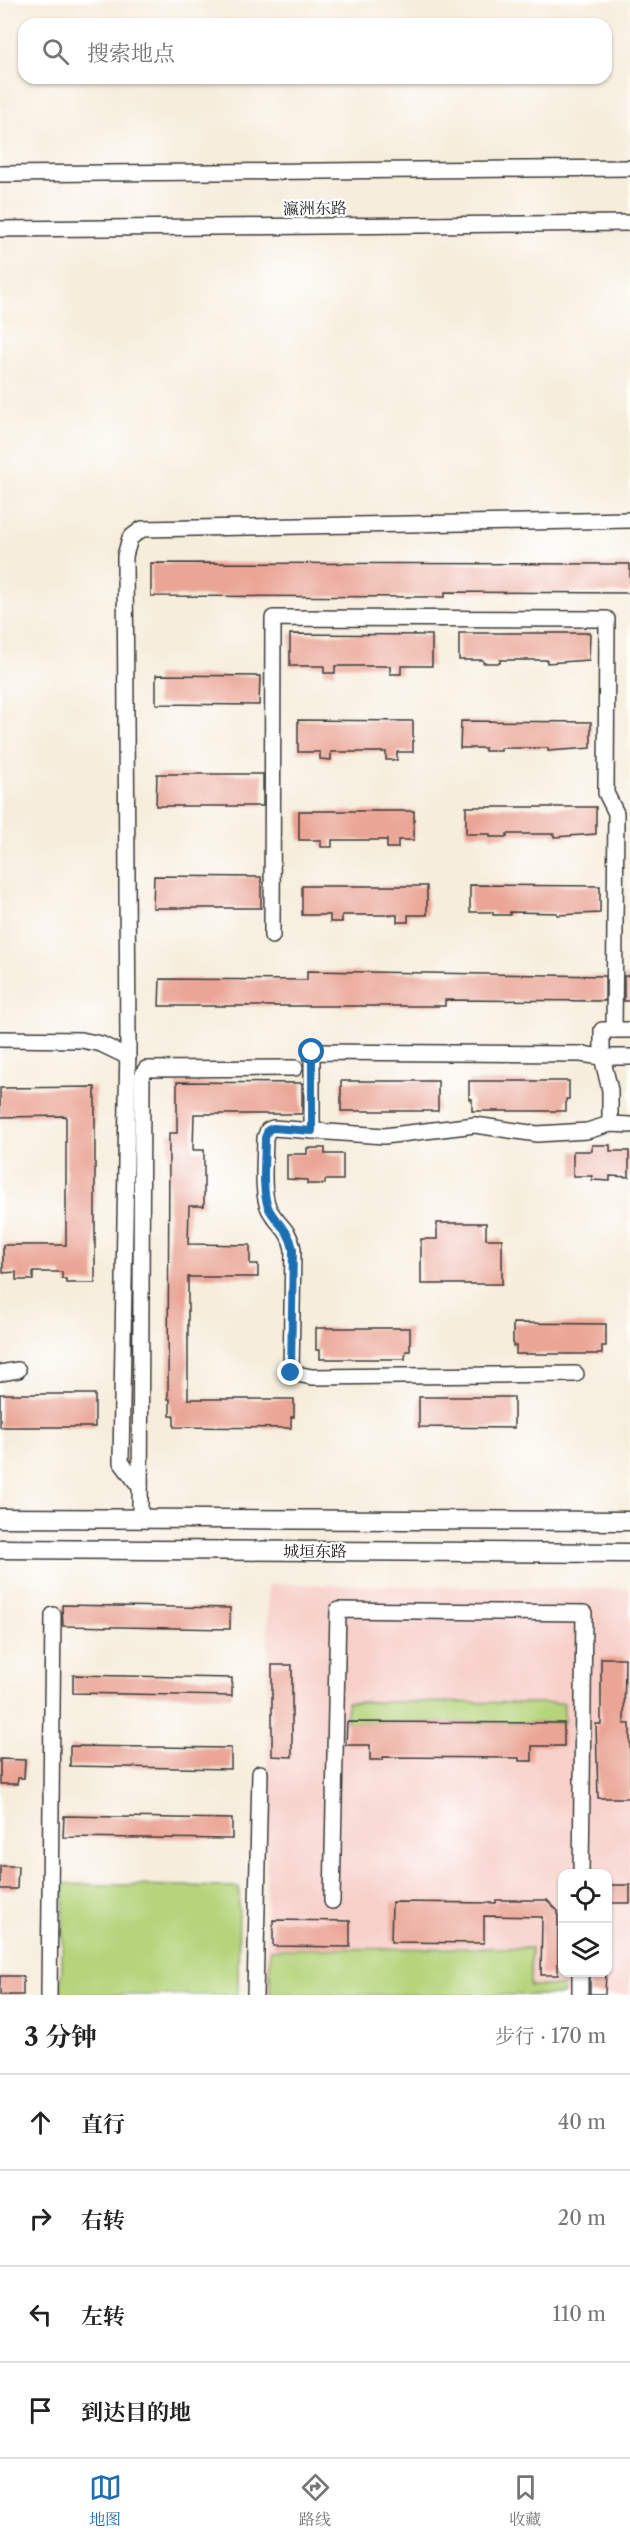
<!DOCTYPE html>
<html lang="zh">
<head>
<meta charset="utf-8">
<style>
	body { margin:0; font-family:"Libre Caslon Text","Noto Serif SC",serif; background:#f2f2f2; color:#222 }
	.controls { position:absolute; right:18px; bottom:18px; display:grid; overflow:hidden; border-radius:12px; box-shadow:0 2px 4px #0004 }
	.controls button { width:54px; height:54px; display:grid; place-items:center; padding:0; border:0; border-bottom:2px solid #e0e0e0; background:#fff; color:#222; font:30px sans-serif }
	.stop { position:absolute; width:18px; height:18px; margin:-14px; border:4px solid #1f6fb2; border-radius:50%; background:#fff }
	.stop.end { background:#1f6fb2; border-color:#fff; box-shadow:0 2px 6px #0008 }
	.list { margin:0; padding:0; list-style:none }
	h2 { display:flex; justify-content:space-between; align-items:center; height:78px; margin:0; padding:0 24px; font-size:26px }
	h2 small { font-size:20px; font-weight:400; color:#767676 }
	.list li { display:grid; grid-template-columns:39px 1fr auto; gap:18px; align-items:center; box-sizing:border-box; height:96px; padding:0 24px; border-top:2px solid #e0e0e0 }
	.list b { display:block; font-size:22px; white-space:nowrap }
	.list em { font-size:20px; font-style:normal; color:#767676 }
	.icon { flex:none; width:33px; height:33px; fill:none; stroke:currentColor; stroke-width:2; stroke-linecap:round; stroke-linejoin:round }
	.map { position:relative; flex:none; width:630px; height:1995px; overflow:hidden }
	.search { position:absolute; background:#fff; box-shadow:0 2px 4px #0004; left:18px; right:18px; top:18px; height:66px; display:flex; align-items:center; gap:15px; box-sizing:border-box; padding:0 21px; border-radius:18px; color:#767676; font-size:22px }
	.sheet { height:462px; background:#fff }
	nav { display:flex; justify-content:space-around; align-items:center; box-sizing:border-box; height:84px; border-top:2px solid #e0e0e0; background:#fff; font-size:16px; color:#767676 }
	nav a { display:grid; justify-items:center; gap:3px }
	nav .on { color:#1f6fb2 }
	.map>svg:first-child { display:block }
	.built { fill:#f7d0c9; fill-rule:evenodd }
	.green { fill:#b5d47b; stroke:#68784c; stroke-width:1.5 }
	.building { fill:#eaa595 }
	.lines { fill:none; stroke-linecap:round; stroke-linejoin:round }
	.minor-casing { stroke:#3d3b39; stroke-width:18 }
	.major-casing { stroke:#3d3b39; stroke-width:21 }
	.minor { stroke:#fff; stroke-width:15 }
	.major { stroke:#fff; stroke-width:18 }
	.route { stroke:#1f6fb2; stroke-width:8 }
	.labels { text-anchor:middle; stroke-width:4.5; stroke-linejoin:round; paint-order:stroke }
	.street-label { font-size:16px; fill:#1c1c1c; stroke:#fff }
</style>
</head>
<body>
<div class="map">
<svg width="630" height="1995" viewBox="0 0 630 1995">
	<rect width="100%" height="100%" fill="#fff"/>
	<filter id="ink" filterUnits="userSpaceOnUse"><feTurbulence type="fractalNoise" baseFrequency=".0167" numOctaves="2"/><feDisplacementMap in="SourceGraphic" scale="12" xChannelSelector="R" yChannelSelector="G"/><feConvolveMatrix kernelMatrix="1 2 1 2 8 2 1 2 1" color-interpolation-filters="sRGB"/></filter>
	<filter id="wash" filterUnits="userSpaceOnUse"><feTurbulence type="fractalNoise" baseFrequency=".008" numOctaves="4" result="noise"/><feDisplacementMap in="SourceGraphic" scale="24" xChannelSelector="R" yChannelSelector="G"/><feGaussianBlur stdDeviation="1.35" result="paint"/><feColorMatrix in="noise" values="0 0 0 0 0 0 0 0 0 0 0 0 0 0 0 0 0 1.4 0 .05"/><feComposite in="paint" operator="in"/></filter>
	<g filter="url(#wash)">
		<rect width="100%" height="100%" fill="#f6eddb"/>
		<path class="built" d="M268 1584 630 1589V1995H266ZM562 1874H608V1972H562Z"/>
		<g class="green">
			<polygon points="347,1702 564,1703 564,1723 347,1722"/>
			<polygon points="64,1884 239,1887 238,1995 61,1995"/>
			<polygon points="531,1948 530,1986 563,1986 563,1995 270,1995 270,1949"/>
		</g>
		<g id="blocks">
			<g class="building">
				<polygon points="151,563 630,564 630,593 445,592 445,597 151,596"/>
				<polygon points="459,633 590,633 589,660 547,663 547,660 500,660 500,663 483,663 483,660 459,660"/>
				<polygon points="290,634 432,635 432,666 401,666 401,674 390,674 390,666 335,666 335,673 324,673 324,666 290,666"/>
				<polygon points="156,675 260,676 259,705 156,704"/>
				<polygon points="298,720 413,721 413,752 397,752 397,760 386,760 386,752 331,752 331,760 320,759 320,752 298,752"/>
				<polygon points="461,721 591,722 591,748 548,751 548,748 501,748 501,751 485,751 485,748 460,748"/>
				<polygon points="157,774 263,774 263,806 156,806"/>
				<polygon points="466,807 596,807 596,834 554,837 554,834 507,834 507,837 490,837 490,834 466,834"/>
				<polygon points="299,811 414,811 414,840 398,840 398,848 387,848 387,840 332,840 332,847 321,847 321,840 299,840"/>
				<polygon points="154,876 261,877 261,908 153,908"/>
				<polygon points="470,885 600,886 600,913 557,915 557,913 510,912 510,915 493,915 493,912 470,912"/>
				<polygon points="302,886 427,886 427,915 408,915 408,922 397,922 397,915 342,915 342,922 330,922 330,915 302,915"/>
				<polygon points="307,971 605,976 605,1001 445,1000 445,1006 159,1006 160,979 307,980"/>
				<rect x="624" y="976" width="6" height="25"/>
				<rect x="341" y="1081" width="97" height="30"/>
				<polygon points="469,1081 569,1081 569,1099 566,1099 566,1111 472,1111 472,1099 469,1099"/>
				<polygon points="177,1082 302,1083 302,1114 194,1114 193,1150 204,1150 204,1206 189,1206 188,1244 250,1245 250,1264 258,1264 258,1277 188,1277 188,1399 294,1399 294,1417 291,1417 291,1428 174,1427 174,1416 170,1416 170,1399 168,1399 169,1133 177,1133"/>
				<polygon points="95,1087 95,1283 66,1283 66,1279 62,1279 62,1272 33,1272 33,1280 16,1280 16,1272 3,1273 3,1245 66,1245 66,1116 0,1117 0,1088"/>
				<polygon points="592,1145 610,1145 610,1151 629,1151 629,1177 610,1176 610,1181 592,1180 592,1176 573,1176 573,1151 592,1151"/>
				<polygon points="307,1148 325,1148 325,1154 343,1154 343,1180 325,1180 325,1184 307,1184 307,1180 287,1179 287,1154 307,1154"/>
				<polygon points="437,1223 486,1223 486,1239 502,1239 502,1284 421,1284 421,1239 437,1239"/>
				<polygon points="513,1323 606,1324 606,1346 602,1346 602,1354 516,1354 516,1346 513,1346"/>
				<polygon points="316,1328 410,1328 410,1351 406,1351 405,1359 320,1359 320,1350 316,1350"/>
				<rect x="0" y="1394" width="95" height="33"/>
				<polygon points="419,1397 514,1397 514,1428 419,1427"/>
				<polygon points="62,1605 230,1608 230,1629 63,1626"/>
				<polygon points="601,1658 625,1658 624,1724 630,1724 630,1798 598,1798 596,1724 601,1724"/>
				<polygon points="272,1665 292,1665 292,1757 272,1756"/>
				<polygon points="73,1675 232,1678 232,1696 73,1693"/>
				<polygon points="347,1722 564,1723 564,1746 532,1746 532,1761 519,1761 519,1758 383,1757 383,1760 370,1760 370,1745 346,1745"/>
				<polygon points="70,1746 231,1748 231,1769 70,1766"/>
				<polygon points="0,1759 25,1760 24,1778 18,1778 17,1784 0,1784"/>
				<polygon points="64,1816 232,1819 232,1839 63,1837"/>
				<polygon points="0,1866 18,1866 17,1889 0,1889"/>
				<rect x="608" y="1885" width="22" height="18"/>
				<polygon points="496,1900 547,1900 558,1911 558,1975 541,1975 542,1917 484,1916 484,1943 391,1942 392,1902 496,1903"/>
				<polygon points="273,1920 350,1921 350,1947 273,1946"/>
				<polygon points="590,1972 606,1972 605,1994 590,1994"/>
				<rect x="0" y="1976" width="23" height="19"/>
			</g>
		</g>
	</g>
	<g filter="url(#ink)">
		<use href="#blocks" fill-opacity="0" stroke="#3d3b39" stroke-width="1.5"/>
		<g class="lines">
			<g class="minor-casing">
				<g id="minor">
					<polyline points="0,174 630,168"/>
					<polyline points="0,229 630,223"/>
					<polyline points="272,936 273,618 607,619 606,793 616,813 614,1030"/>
					<polyline points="630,1030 602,1030 602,1057 630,1057"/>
					<polyline points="0,1039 81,1040 101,1044 128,1057"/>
					<polyline points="312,1131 312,1052 581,1054 602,1057 610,1090 610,1124"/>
					<polyline points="0,1373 18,1370"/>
					<path d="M576 1374 312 1377 291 1373 293 1249C289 1228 278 1226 269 1209 261 1193 265 1157 265 1138L268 1130 273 1128 384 1136 475 1125 537 1134 587 1131 610 1124 630 1125"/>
					<polyline points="140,1487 121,1462 128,1042 125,556 130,538 142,529 630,520"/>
					<polyline points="140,1519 142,1076 146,1069 295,1068"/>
					<polyline points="332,1901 338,1610 584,1613 581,1874"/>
					<polyline points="49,1995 53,1615"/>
					<polyline points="255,1995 260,1773"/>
					<polyline points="580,1995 580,1972"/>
				</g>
			</g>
			<g class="major-casing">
				<g id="major">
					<polyline points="0,1518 630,1521"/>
					<polyline points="0,1549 630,1553"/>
				</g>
			</g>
			<use href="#minor" class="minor"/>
			<use href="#major" class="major"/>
		</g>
	</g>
	<g class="lines" filter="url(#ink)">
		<path class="route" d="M291 1373 293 1249C289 1228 278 1226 269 1209 261 1193 265 1157 265 1138L268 1130 273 1128 312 1131V1052"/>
	</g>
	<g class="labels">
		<g class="street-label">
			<text transform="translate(315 208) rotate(-1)" y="6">瀛洲东路</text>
			<text x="315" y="1557">城垣东路</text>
		</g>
	</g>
</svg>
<div class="controls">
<button><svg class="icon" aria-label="locate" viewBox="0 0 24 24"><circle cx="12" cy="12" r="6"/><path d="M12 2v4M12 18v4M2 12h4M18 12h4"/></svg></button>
<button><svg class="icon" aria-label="layers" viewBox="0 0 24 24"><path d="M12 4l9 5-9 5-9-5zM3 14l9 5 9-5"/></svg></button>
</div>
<div class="stop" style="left:312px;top:1052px"></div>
<div class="stop end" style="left:291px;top:1373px"></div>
<div class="search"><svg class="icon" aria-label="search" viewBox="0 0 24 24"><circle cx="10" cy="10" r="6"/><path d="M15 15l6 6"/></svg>搜索地点</div>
</div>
<section class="sheet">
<h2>3 分钟<small>步行 · 170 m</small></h2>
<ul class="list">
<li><svg class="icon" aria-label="ahead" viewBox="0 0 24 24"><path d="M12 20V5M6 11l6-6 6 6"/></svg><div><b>直行</b></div><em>40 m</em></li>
<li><svg class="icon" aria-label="right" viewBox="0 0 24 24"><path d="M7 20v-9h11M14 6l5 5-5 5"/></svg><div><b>右转</b></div><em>20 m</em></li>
<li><svg class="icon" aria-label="left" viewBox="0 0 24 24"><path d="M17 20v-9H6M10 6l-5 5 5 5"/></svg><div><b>左转</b></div><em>110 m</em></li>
<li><svg class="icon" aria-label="arrive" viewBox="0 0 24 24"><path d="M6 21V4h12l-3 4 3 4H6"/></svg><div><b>到达目的地</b></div></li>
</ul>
</section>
<nav>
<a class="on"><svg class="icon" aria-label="map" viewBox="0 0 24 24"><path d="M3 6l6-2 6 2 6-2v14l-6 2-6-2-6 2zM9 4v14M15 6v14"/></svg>地图</a>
<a><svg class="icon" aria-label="directions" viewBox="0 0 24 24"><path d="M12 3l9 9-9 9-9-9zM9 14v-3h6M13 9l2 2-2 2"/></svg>路线</a>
<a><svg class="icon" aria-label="saved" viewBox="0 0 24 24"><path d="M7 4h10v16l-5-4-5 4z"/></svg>收藏</a>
</nav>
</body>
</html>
